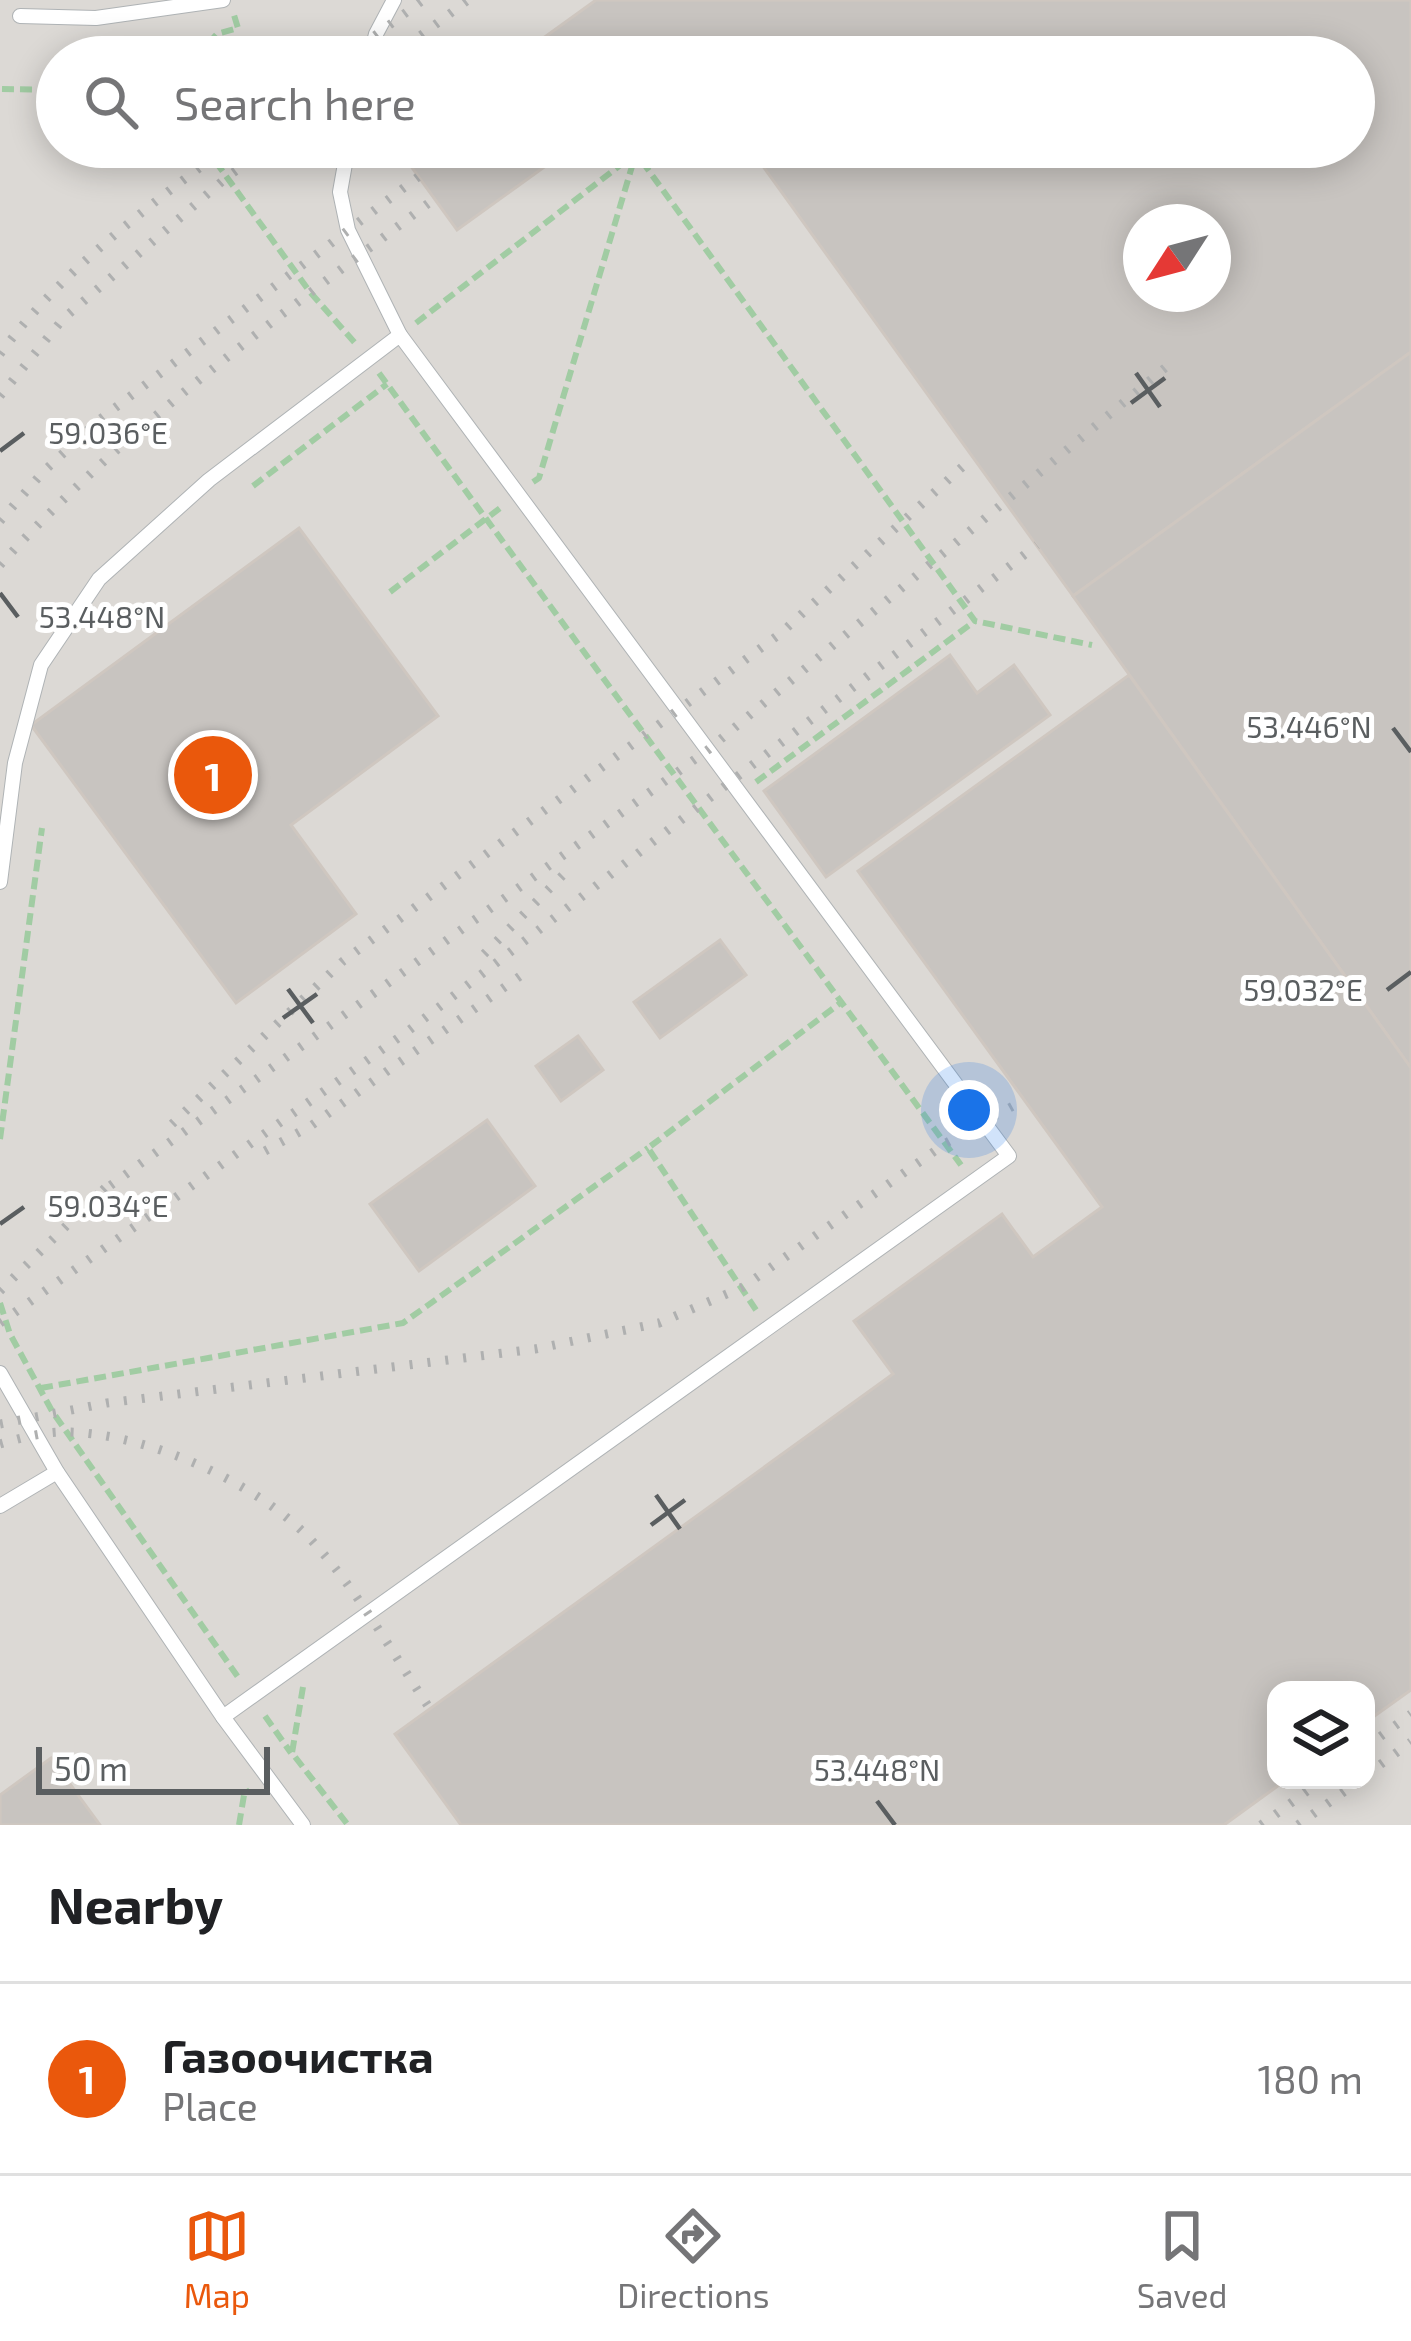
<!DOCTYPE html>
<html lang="en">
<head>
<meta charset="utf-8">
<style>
	body { margin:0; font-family:"Exo 2",sans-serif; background:#f6f6f6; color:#202124 }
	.controls { position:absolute; right:36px; bottom:36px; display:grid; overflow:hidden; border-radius:24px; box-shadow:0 6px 30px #0003 }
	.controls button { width:108px; height:108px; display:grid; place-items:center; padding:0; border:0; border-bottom:3px solid #e0e0e0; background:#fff; color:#202124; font:60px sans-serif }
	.compass { position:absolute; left:1123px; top:204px; width:108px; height:108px; border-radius:50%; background:#fff; box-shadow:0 6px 30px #0003; rotate:234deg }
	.scale { position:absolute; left:36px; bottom:30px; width:234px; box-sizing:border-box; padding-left:12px; border:6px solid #5a5e60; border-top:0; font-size:33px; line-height:42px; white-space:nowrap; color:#5a5e60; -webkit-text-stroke:9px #fff; paint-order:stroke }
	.you { position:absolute; left:969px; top:1110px; width:42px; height:42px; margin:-30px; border:9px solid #fff; border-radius:50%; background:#1a73e8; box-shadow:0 0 0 18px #1a73e833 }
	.badge { display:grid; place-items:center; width:78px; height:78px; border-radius:50%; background:#ea580c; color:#fff; font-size:39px; font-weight:700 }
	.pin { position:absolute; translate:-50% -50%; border:6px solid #fff; box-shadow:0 3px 12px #0006 }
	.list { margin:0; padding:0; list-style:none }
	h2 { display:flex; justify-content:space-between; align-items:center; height:156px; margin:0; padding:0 48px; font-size:51px }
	h2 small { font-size:39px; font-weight:400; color:#757577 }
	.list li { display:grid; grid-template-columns:78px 1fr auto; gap:36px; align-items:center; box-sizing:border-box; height:192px; padding:0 48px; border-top:3px solid #e0e0e0 }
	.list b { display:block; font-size:45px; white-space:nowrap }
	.list p { margin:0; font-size:39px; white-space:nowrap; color:#757577 }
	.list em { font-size:39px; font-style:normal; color:#757577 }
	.icon { flex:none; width:66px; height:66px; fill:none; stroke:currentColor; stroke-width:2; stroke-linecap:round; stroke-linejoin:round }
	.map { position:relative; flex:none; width:1411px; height:1825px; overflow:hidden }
	.search { position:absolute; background:#fff; box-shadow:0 6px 30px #0003; left:36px; right:36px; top:36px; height:132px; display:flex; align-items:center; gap:30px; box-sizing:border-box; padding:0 42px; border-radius:66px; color:#757577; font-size:45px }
	.sheet { height:348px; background:#fff }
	nav { display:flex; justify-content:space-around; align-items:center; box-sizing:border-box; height:168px; border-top:3px solid #e0e0e0; background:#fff; font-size:33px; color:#757577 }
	nav a { display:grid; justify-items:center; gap:6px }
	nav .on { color:#ea580c }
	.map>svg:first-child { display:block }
	.industrial { fill:#dcd9d5; fill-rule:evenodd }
	.building { fill:#c8c4c0; stroke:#cfc7c0; stroke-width:3; fill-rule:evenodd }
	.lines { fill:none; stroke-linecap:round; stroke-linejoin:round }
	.lane-casing { stroke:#afb3b5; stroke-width:16 }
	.path { stroke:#a1cca3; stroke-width:6; stroke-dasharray:12 6; stroke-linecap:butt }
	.lane { stroke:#fff; stroke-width:14 }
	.rail { stroke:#afb0b0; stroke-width:9; stroke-dasharray:3 15; stroke-linecap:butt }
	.ticks { fill:none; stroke:#5a5e60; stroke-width:4.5 }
	.ticks-label { font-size:30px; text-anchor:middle; fill:#5a5e60; stroke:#fff; stroke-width:10; stroke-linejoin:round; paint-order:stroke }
</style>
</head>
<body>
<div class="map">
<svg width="1411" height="1825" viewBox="0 0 1411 1825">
	<rect width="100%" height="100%" fill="#ebe7e1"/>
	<path class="industrial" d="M0 0H1411V1825H0ZM57 57H1354V147H57ZM1141 222H1213V294H1141ZM1276 1690H1366V1780H1276Z"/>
	<g class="building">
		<path d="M596 0H1411V352L1073 596 749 147H1354V57H517ZM1141 222H1213V294H1141Z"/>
		<polygon points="397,147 572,147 457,230"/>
		<polygon points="1411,352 1411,1068 1073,596"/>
		<polygon points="299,528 438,716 291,825 356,914 236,1003 31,725"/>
		<polygon points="950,655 977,693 1014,665 1050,715 826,877 764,791"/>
		<polygon points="1129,675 1411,1068 1411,1690 1366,1722 1366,1690 1276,1690 1276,1780 1286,1780 1224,1825 461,1825 395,1734 893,1374 854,1321 1002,1214 1033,1257 1102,1207 858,871"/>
		<polygon points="720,940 746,975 660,1038 634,1002"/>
		<polygon points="578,1036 603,1070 561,1101 536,1066"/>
		<polygon points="487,1120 535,1186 419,1271 370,1204"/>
		<polygon points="51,1758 100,1825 0,1825 0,1795"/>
	</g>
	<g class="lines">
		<g class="lane-casing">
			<g id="lane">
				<polyline points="20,16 96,18 223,0"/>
				<polyline points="370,57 376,34 394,0"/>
				<polyline points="348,147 340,192 348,230 400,335"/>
				<polyline points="0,882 15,763 41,665 99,579 209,480 400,335 1009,1156 223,1717"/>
				<polyline points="0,1373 57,1472 223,1717 303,1825"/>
				<polyline points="0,1506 57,1472"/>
			</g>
		</g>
		<g class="path">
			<polyline points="196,57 217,34 238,28 234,15"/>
			<polyline points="2,89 57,90"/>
			<polyline points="205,147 310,292 356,344"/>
			<polyline points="416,323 636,153 975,621 1092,645"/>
			<polyline points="379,373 961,1165"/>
			<polyline points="533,482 539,478 636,153 644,147"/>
			<polyline points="253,486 387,384"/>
			<polyline points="390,592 504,505"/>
			<polyline points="756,782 975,621"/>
			<polyline points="0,1139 42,828"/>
			<polyline points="0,1303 10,1334 52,1411 240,1680"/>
			<polyline points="756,1310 648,1148 843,1001"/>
			<polyline points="41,1388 403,1323 648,1148"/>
			<polyline points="303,1687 292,1753 348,1825"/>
			<polyline points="265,1716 291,1753"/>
			<polyline points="239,1825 244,1795 250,1790"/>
		</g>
		<use href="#lane" class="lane"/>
		<g class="rail">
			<polyline points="346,57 423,0"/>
			<polyline points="392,57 468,0"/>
			<path d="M0 354C59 273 147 207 227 147"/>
			<polyline points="0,396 63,319 226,178 268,147"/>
			<polyline points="0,521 43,472 99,420 418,177"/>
			<path d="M0 565C128 424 283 314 434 199"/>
			<polyline points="484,954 573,865"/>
			<polyline points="172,1124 342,962 781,633 973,457"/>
			<polyline points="265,1151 312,1125 523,974"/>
			<polyline points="96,1196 709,749 1166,367"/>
			<polyline points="0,1291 107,1186"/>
			<polyline points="0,1323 408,1031 1037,545"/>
			<polyline points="0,1424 107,1403 535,1349 659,1323 743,1287 946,1143 1022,1101"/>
			<path d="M0 1444C21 1438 42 1432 64 1432 144 1432 258 1482 313 1542 358 1591 393 1654 430 1709"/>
			<polyline points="1366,1747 1411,1714"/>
			<polyline points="1366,1775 1411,1742"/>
			<polyline points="1261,1825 1322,1780"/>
			<polyline points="1298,1825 1360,1780"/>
		</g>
	</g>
	<path class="ticks" d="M1136 373 1160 407M1131 403 1165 378M0 451 24 433M0 593 18 617M1393 728 1411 752M288 989 313 1023M1387 990 1411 972M283 1018 317 994M0 1224 24 1207M656 1495 680 1529M651 1525 685 1500M877 1801 895 1825"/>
	<g class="ticks-label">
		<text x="108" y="444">59.036°E</text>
		<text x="102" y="628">53.448°N</text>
		<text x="1309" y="738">53.446°N</text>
		<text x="1303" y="1001">59.032°E</text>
		<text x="108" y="1217">59.034°E</text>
		<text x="877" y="1781">53.448°N</text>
	</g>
</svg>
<div class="controls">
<button><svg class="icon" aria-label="layers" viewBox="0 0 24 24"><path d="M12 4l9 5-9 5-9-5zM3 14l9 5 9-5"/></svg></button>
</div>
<svg class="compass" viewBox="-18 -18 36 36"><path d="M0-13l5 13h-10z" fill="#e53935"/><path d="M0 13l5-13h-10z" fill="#757577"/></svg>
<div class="scale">50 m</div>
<div class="you"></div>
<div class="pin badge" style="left:213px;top:775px">1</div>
<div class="search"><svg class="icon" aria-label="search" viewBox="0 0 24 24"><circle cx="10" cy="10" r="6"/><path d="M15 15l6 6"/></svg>Search here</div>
</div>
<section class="sheet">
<h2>Nearby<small></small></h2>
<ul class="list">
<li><span class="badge">1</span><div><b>Газоочистка</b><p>Place</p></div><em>180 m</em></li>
</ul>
</section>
<nav>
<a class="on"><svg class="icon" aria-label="map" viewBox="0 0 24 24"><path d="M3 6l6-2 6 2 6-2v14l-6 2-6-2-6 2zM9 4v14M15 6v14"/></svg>Map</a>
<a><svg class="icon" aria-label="directions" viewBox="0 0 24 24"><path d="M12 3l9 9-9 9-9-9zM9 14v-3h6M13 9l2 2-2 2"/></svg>Directions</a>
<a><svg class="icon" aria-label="saved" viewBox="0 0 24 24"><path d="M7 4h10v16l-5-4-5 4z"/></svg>Saved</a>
</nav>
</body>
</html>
